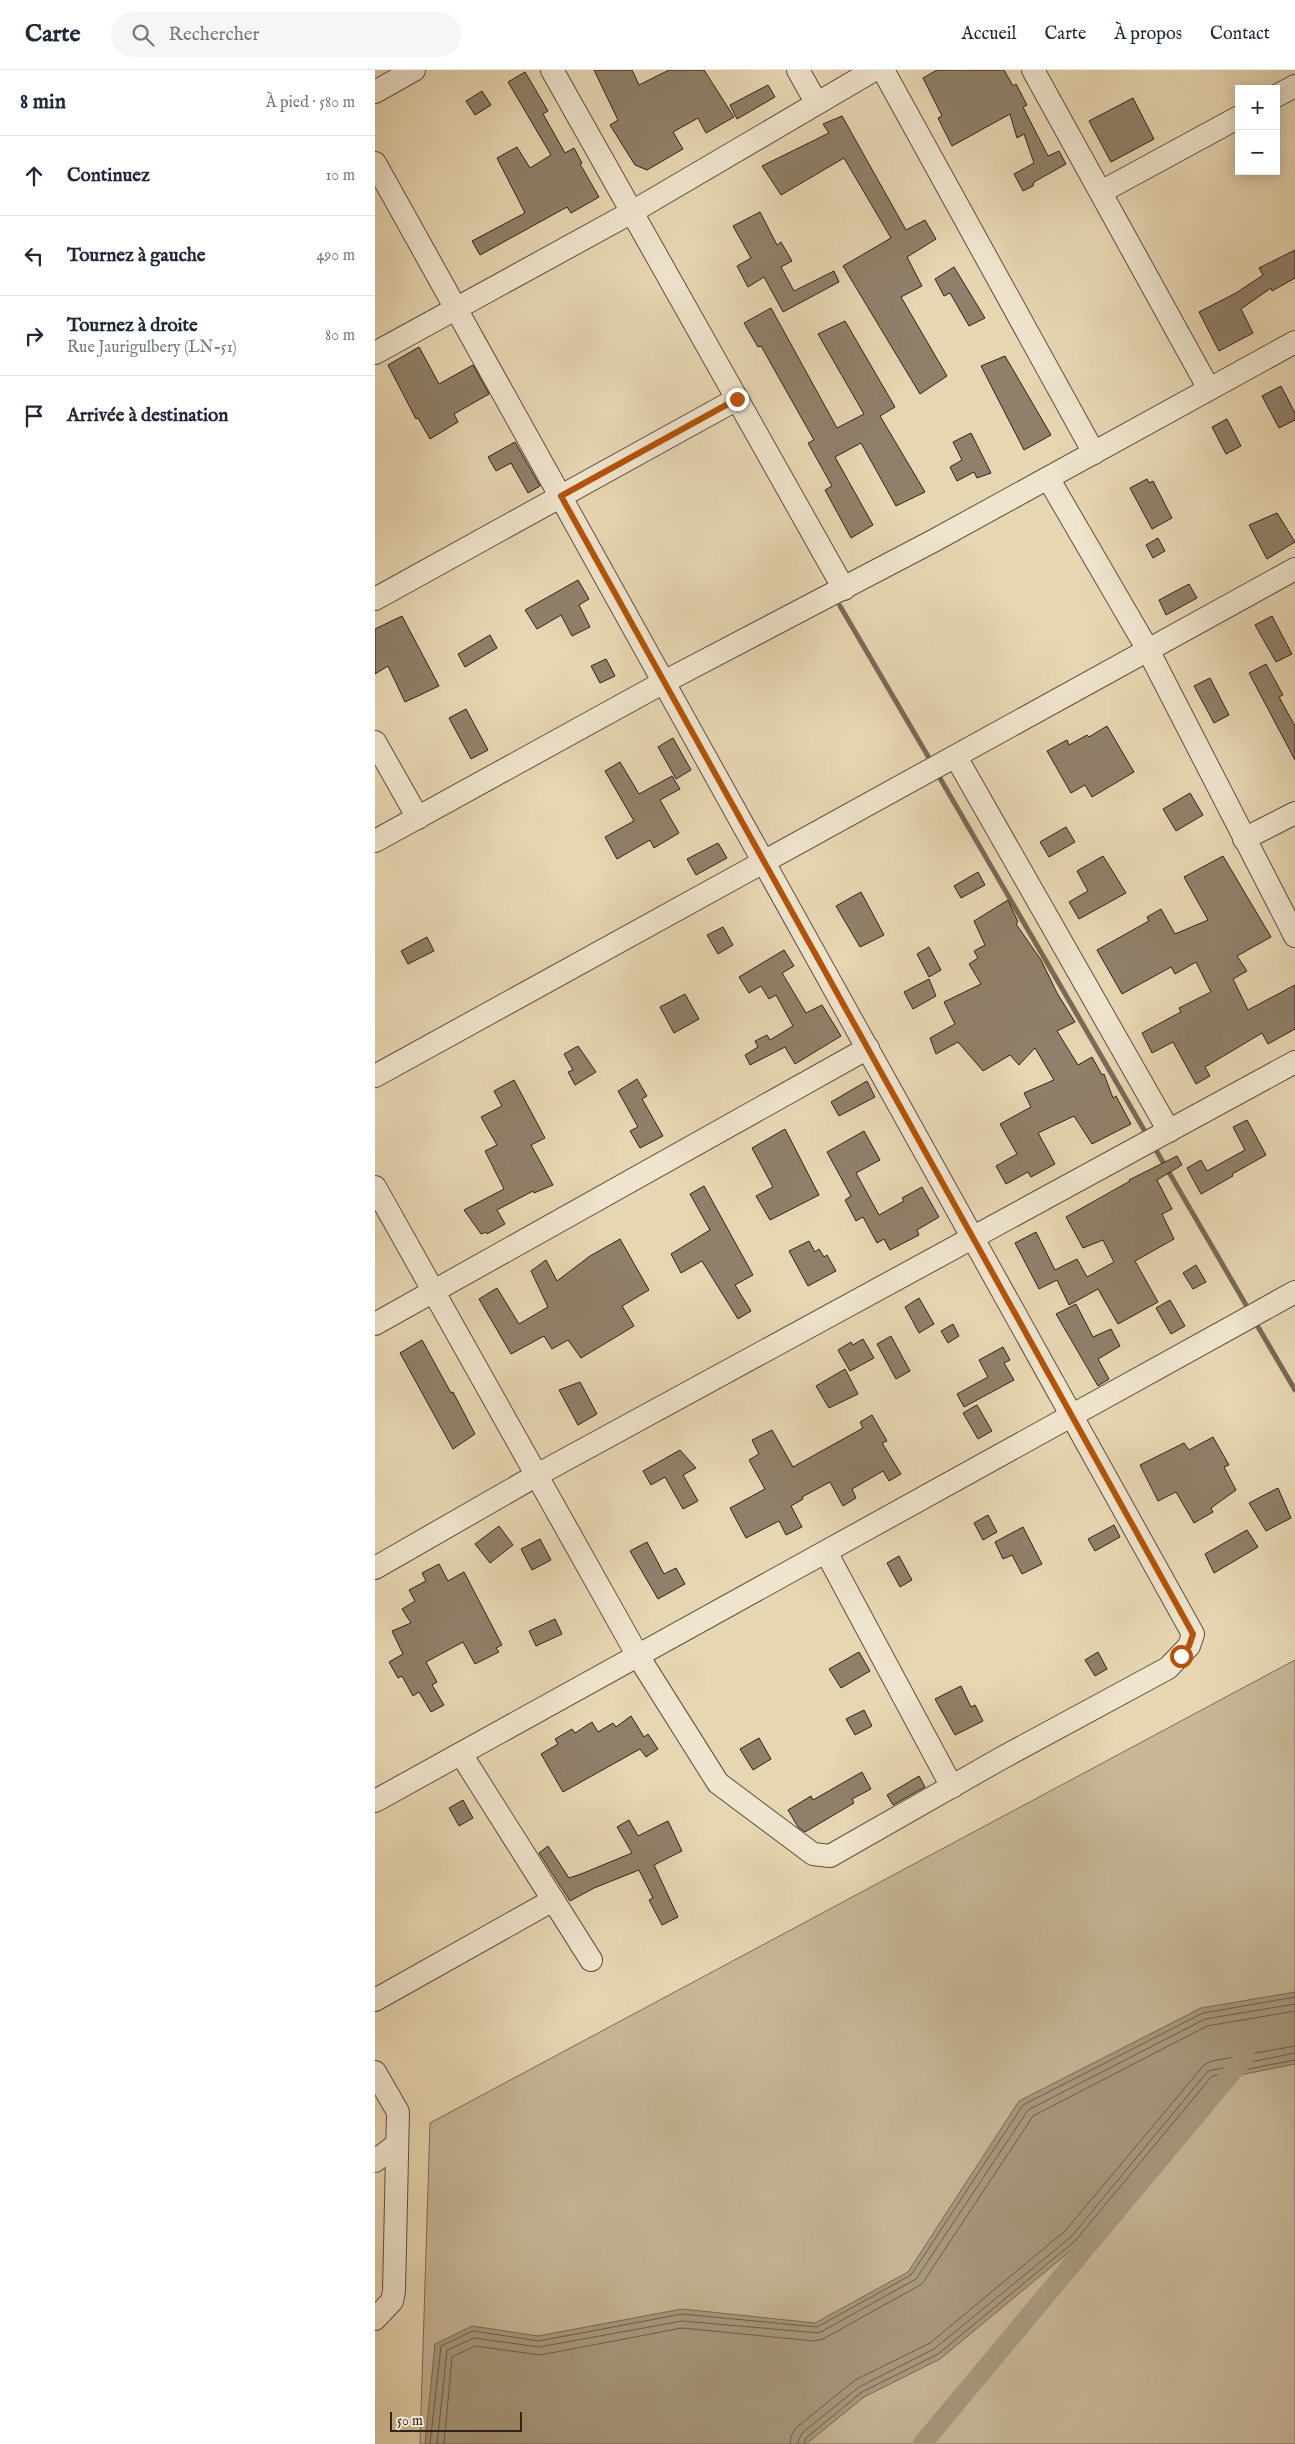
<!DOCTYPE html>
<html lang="fr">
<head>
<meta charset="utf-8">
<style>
	body { margin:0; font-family:"IM FELL English",serif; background:#f6f6f7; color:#1f2937 }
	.controls { position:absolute; right:15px; top:15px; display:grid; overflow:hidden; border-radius:0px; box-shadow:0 2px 12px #0003 }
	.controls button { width:45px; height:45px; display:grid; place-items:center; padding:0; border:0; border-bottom:1px solid #e0e1e3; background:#fff; color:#1f2937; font:25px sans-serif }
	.scale { position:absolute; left:15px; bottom:12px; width:132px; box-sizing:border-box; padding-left:5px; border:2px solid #31221c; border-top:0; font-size:14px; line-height:18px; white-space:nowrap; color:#31221c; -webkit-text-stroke:4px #efe4cd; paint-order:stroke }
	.stop { position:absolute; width:15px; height:15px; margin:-11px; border:4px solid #b45309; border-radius:50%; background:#fff }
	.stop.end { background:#b45309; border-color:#fff; box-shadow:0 1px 5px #0008 }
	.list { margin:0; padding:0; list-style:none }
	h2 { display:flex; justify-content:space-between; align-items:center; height:65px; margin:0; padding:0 20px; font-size:21px }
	h2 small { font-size:16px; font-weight:400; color:#747a83 }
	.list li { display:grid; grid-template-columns:32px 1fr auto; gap:15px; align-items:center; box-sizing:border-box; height:80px; padding:0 20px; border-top:1px solid #e0e1e3 }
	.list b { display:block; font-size:19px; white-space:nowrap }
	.list p { margin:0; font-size:16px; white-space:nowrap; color:#747a83 }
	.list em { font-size:16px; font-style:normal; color:#747a83 }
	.icon { flex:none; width:28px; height:28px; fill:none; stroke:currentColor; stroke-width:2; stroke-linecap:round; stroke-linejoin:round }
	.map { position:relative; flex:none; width:920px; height:2374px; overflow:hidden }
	header { display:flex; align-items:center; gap:30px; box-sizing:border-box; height:70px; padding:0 25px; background:#fff; border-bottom:1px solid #e0e1e3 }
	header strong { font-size:24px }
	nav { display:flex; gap:28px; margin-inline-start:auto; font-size:18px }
	.search { width:350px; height:45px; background:#f6f6f7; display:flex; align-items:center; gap:12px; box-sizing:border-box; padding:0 18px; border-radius:28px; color:#747a83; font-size:19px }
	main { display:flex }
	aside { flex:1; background:#fff }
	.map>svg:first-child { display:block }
	.green { fill:#c8b798; stroke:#7c6c5a }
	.water { fill:#a9997f; stroke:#796957 }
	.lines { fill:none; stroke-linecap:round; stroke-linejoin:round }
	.shore { stroke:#6d5e4e; stroke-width:1 }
	.stream { stroke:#796957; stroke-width:5 }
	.canal { stroke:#a9997f; stroke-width:19 }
	.building { fill:#90806a; stroke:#31221c }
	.minor-casing { stroke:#5e4f42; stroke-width:24 }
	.minor { stroke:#efe4cd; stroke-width:22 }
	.route { stroke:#b45309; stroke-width:6 }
</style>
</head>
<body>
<header>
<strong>Carte</strong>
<div class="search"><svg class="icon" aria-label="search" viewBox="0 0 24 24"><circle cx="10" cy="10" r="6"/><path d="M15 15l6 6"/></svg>Rechercher</div>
<nav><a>Accueil</a><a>Carte</a><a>À propos</a><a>Contact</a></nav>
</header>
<main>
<aside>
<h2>8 min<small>À pied · 580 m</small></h2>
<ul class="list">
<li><svg class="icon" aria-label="ahead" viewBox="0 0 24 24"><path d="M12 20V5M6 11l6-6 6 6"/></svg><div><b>Continuez</b></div><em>10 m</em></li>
<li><svg class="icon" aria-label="left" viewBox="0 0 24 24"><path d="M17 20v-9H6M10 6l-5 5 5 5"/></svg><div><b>Tournez à gauche</b></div><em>490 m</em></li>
<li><svg class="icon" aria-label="right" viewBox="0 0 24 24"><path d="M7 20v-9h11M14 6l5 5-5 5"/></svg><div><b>Tournez à droite</b><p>Rue Jaurigulbery (LN-51)</p></div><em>80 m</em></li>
<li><svg class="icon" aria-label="arrive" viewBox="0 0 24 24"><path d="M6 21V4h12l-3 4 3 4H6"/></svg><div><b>Arrivée à destination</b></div></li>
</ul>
</aside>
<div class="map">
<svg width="920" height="2374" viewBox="0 0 920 2374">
	<rect width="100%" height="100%" fill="#e7d6b2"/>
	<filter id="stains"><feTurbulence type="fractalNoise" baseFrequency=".004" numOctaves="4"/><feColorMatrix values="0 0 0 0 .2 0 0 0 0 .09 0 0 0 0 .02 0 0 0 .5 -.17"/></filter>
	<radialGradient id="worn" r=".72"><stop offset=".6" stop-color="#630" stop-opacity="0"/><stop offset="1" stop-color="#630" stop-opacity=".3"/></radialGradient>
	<polygon class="green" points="920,1590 920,2374 45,2374 55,2053"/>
	<polygon class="water" points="920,1922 920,1994 840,2010 704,2174 565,2289 489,2327 431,2374 50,2374 60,2274 97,2256 163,2266 307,2239 440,2253 533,2202 644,2031 826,1938"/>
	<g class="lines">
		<g class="shore">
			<polyline points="55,2374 66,2276 98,2261 164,2271 307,2244 442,2257 536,2205 648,2035 828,1943 920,1927"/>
			<polyline points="62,2374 72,2280 99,2268 164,2277 307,2251 444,2263 541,2209 653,2040 830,1949 920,1934"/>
			<polyline points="69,2374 77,2287 100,2276 165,2285 307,2258 438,2271 448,2269 547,2214 658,2046 832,1956 920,1941"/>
			<polyline points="415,2374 416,2366 421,2358 480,2310 555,2273 690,2161 829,1995 837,1991 920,1976"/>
			<polyline points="422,2374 427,2363 484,2317 559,2279 696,2167 833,2001 920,1983"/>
			<polyline points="429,2374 431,2368 487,2322 563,2284 700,2171 837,2006 920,1990"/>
		</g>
		<g class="stream">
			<polyline points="465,536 557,693"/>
			<polyline points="562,703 772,1065"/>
			<polyline points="778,1075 874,1240"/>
			<polyline points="879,1250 920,1320"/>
		</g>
		<polyline class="canal" points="547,2374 870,1987"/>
	</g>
	<g class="building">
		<polygon points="219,0 257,0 264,15 294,0 329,0 359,47 331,63 323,48 298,62 308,79 272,100 260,95 235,55 243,50"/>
		<polygon points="562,0 629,0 638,16 641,14 652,35 648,37 673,86 684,81 691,94 659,112 658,116 648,121 639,104 659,93 649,64 642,68 635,44 577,76 563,48 567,46 548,8"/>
		<polygon points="150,2 173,41 168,44 190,83 199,78 207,93 205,94 224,127 196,143 192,137 105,185 97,171 150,143 122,88 142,77 155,98 176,85 133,12"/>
		<polygon points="393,15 400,27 362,49 355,35"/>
		<polygon points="107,21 116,35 100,45 91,31"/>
		<polygon points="758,28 779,69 736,92 714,51"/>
		<polygon points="467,46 531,160 550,150 561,169 532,187 547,216 526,227 572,306 545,324 468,196 516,168 469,88 406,125 387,96 454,63 448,54"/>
		<polygon points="385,142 402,175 406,172 417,191 406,197 419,221 459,201 464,212 408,242 389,207 373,217 362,196 376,188 358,156"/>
		<polygon points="920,180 920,208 897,221 896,218 866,239 878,263 844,281 824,242 861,223 888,205 884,198"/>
		<polygon points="579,197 610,248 594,256 575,223 569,226 560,209"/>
		<polygon points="396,238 462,358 489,344 443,264 470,251 520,337 505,346 550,422 521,436 486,373 460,387 498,455 476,468 450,420 457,416 433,373 439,370 386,276 383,277 369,253"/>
		<polygon points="44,277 64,314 98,295 114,324 79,344 83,352 55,369 43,348 41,349 13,295"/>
		<polygon points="630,286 676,365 649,380 606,296"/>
		<polygon points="906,316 920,343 920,350 904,358 887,326"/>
		<polygon points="852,349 866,376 851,384 837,357"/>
		<polygon points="596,363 616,403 602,408 599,402 582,411 575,397 587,390 578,372"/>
		<polygon points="140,372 165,416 153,423 136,393 121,401 113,387"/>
		<polygon points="772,409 774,413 778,411 797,448 777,459 755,418"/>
		<polygon points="902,443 920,472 892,489 874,455"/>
		<polygon points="783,468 790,481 778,488 771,475"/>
		<polygon points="203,510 214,529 204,535 215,557 197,566 186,545 162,559 150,540"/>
		<polygon points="814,514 822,528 791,545 784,530"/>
		<polygon points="27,546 64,616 30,632 13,596 0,604 0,559"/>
		<polygon points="897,546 917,584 901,592 880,555"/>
		<polygon points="115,565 122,578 90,597 83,584"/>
		<polygon points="231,589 240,606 225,613 216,596"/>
		<polygon points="891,594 908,625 904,627 920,656 920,690 874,603"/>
		<polygon points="835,608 854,645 839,653 819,616"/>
		<polygon points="91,639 113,680 96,689 74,648"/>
		<polygon points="732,656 759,702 717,727 710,715 696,723 672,681 692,670 694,675 712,665 714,667"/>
		<polygon points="298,668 316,700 301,709 283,677"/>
		<polygon points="245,692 264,724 297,706 305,719 285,730 304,763 279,778 275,770 242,789 230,767 259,751 230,701"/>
		<polygon points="815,723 828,745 801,761 788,739"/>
		<polygon points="691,757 700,772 674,787 665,772"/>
		<polygon points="343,773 352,788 321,805 312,789"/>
		<polygon points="728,786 751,823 704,849 694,832 713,821 702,801"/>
		<polygon points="848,786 896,867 862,886 872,901 858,909 873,940 920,915 920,959 893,974 887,963 830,997 835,1006 821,1014 798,972 777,983 767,963 806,942 804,938 836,922 821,892 800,904 796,897 747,924 722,880 774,851 772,847 786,839 800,864 833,850 809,807"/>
		<polygon points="603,802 610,815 586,828 579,816"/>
		<polygon points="486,822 509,865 485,877 461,836"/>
		<polygon points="633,830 643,852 641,854 666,890 682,923 700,952 682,961 703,995 717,987 727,1005 729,1004 738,1028 741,1026 756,1054 717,1074 699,1046 663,1063 680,1094 656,1107 653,1102 631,1114 621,1096 642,1084 625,1054 656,1037 649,1023 679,1010 660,978 644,995 635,985 608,1001 583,972 561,984 555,968 580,954 569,932 606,914 594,894 603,888 599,881 610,875 599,851"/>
		<polygon points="348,857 358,875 343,884 332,865"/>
		<polygon points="52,867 59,881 33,894 26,881"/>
		<polygon points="554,877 566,900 554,907 542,884"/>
		<polygon points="409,880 419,896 407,903 431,943 447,935 466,966 420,994 410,977 375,995 370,985 383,977 380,971 392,965 395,970 418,956 401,925 394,929 386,916 374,923 364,907"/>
		<polygon points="554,909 561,926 538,939 529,922"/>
		<polygon points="310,924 324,949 299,963 285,937"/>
		<polygon points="203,976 221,1002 200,1015 193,1002 198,1000 189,984"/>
		<polygon points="262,1009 272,1026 267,1029 288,1066 265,1078 255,1061 263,1057 243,1021"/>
		<polygon points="139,1010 170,1068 156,1075 178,1115 159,1123 158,1121 122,1140 130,1154 112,1164 111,1162 106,1164 89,1140 129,1119 110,1081 122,1075 106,1047 127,1036 119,1021"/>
		<polygon points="492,1011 500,1027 464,1046 456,1032"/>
		<polygon points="872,1050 891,1085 857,1104 858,1106 826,1124 812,1098 826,1090 832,1101 870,1080 858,1057"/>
		<polygon points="410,1059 444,1125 395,1150 381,1126 398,1117 377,1078"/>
		<polygon points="489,1061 505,1090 481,1103 504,1145 529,1131 527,1128 547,1117 564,1147 542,1160 544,1165 515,1180 509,1169 502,1173 488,1147 481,1151 470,1130 476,1126 452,1082"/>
		<polygon points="802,1086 807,1095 782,1110 797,1139 787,1144 799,1169 760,1191 783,1232 743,1254 723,1219 694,1235 682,1210 664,1219 640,1173 661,1162 680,1200 702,1189 712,1207 739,1192 728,1170 708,1178 691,1147 755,1111 754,1110"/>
		<polygon points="329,1116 378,1205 360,1215 376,1241 363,1249 327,1191 306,1203 296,1184 335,1160 315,1124"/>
		<polygon points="245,1169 274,1220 247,1236 259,1256 206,1288 193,1270 177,1279 169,1266 136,1284 104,1229 122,1218 144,1254 173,1237 156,1201 171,1190 182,1211 215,1186"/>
		<polygon points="434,1171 440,1182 444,1179 449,1187 452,1185 461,1201 433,1216 414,1181"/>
		<polygon points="821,1195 831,1212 818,1219 808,1203"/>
		<polygon points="544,1228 559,1254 544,1263 530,1237"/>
		<polygon points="795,1230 810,1256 796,1264 781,1238"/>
		<polygon points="701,1234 718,1267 736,1259 745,1276 723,1289 734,1309 723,1316 681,1244"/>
		<polygon points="578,1254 584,1266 573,1273 566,1261"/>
		<polygon points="516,1266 535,1301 521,1309 502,1274"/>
		<polygon points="488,1269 499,1288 475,1301 463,1280 476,1272 478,1275"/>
		<polygon points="47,1270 76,1323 78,1322 100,1364 78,1379 25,1283"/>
		<polygon points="628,1277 635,1290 629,1293 639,1310 589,1337 582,1324 613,1307 604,1290"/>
		<polygon points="470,1299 483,1324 454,1338 441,1316"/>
		<polygon points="205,1312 222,1344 203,1355 184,1320"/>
		<polygon points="602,1335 617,1361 603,1369 588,1343"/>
		<polygon points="497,1345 512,1371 507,1373 526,1404 514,1411 508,1401 477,1419 481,1428 468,1436 455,1412 427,1427 428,1429 416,1436 427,1457 411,1465 404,1451 371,1468 355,1438 390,1419 374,1390 384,1384 377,1370 397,1360 418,1397 488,1358 485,1352"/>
		<polygon points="838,1367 854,1395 849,1397 861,1420 836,1438 838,1442 819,1453 801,1422 783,1431 765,1395 809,1373 814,1380"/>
		<polygon points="305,1380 321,1398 308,1405 323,1431 308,1439 290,1407 276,1415 268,1401"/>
		<polygon points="903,1418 916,1448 891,1461 874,1433"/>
		<polygon points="613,1445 622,1462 608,1470 599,1453"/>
		<polygon points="739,1455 745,1467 720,1481 713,1469"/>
		<polygon points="124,1456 138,1475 115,1493 100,1474"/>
		<polygon points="648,1457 667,1494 647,1504 637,1485 628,1489 620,1472"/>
		<polygon points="872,1460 883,1477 839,1503 830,1484"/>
		<polygon points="165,1469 176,1490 157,1500 146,1479"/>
		<polygon points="272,1472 289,1504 301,1498 310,1514 283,1529 255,1481"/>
		<polygon points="524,1486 537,1510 525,1517 512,1493"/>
		<polygon points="64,1494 73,1511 89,1502 127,1575 121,1578 124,1582 100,1594 88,1572 51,1592 62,1612 57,1615 69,1635 56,1642 44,1622 38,1626 27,1606 23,1608 14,1592 28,1584 17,1561 36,1553 27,1539 40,1531 34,1520 51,1511 47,1503"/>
		<polygon points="180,1549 187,1564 161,1576 154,1561"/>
		<polygon points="484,1582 495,1601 466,1618 454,1599"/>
		<polygon points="723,1582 732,1599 720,1606 710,1590"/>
		<polygon points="586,1616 596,1637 600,1635 608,1651 580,1665 560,1629"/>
		<polygon points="489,1640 497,1656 480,1665 471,1649"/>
		<polygon points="256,1646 269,1667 273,1664 283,1679 271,1687 265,1679 188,1722 166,1684 183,1674 180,1669 197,1659 200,1663 217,1652 223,1662 238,1653 241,1657"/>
		<polygon points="384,1668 396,1689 378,1700 365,1679"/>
		<polygon points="487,1702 496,1719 477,1729 479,1733 430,1762 423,1757 413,1740 436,1726 438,1730"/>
		<polygon points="544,1706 550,1717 518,1735 512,1725"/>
		<polygon points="88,1730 98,1748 84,1756 74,1738"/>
		<polygon points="254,1750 263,1766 293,1751 307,1781 279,1795 303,1847 287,1855 274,1830 278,1828 264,1800 219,1818 195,1831 164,1783 173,1776 194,1808 206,1804 257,1783 242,1757"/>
	</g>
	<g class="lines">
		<g class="minor-casing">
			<g id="minor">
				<polyline points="177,0 469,519"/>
				<polyline points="423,0 441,32"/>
				<polyline points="508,0 719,383"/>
				<polyline points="658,0 834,319"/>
				<polyline points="0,22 39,0"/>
				<polyline points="901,26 920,16"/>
				<polyline points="0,93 818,1564 814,1576 793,1598 625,1689 455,1786 438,1784 343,1713 263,1586 0,1117"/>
				<polyline points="726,122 864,47"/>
				<polyline points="0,283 257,142 499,0"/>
				<polyline points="673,408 773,580 920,866"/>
				<polyline points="0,529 362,329"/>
				<polyline points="0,672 43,748"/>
				<polyline points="581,687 794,1061"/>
				<polyline points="869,769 920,743"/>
				<polyline points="0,771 289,612 560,470 920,272"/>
				<polyline points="0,1006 920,499"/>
				<polyline points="0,1254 493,978"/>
				<polyline points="451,1482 577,1717"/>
				<polyline points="0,1498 162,1405 920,992"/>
				<polyline points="86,1684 216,1890"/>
				<polyline points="0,1731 920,1222"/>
				<polyline points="0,1930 178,1830"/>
				<polyline points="0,2002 23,2042 19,2221 17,2231 0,2249"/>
				<polyline points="0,2091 21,2075"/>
			</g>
		</g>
		<use href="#minor" class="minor"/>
	</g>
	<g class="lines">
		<polyline class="route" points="362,329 186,426 818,1564 814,1576 806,1586"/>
	</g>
	<rect width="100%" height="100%" filter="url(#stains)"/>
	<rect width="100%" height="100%" fill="url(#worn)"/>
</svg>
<div class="controls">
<button>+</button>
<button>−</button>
</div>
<div class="scale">50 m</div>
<div class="stop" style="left:806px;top:1586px"></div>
<div class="stop end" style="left:362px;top:329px"></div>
</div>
</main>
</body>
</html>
